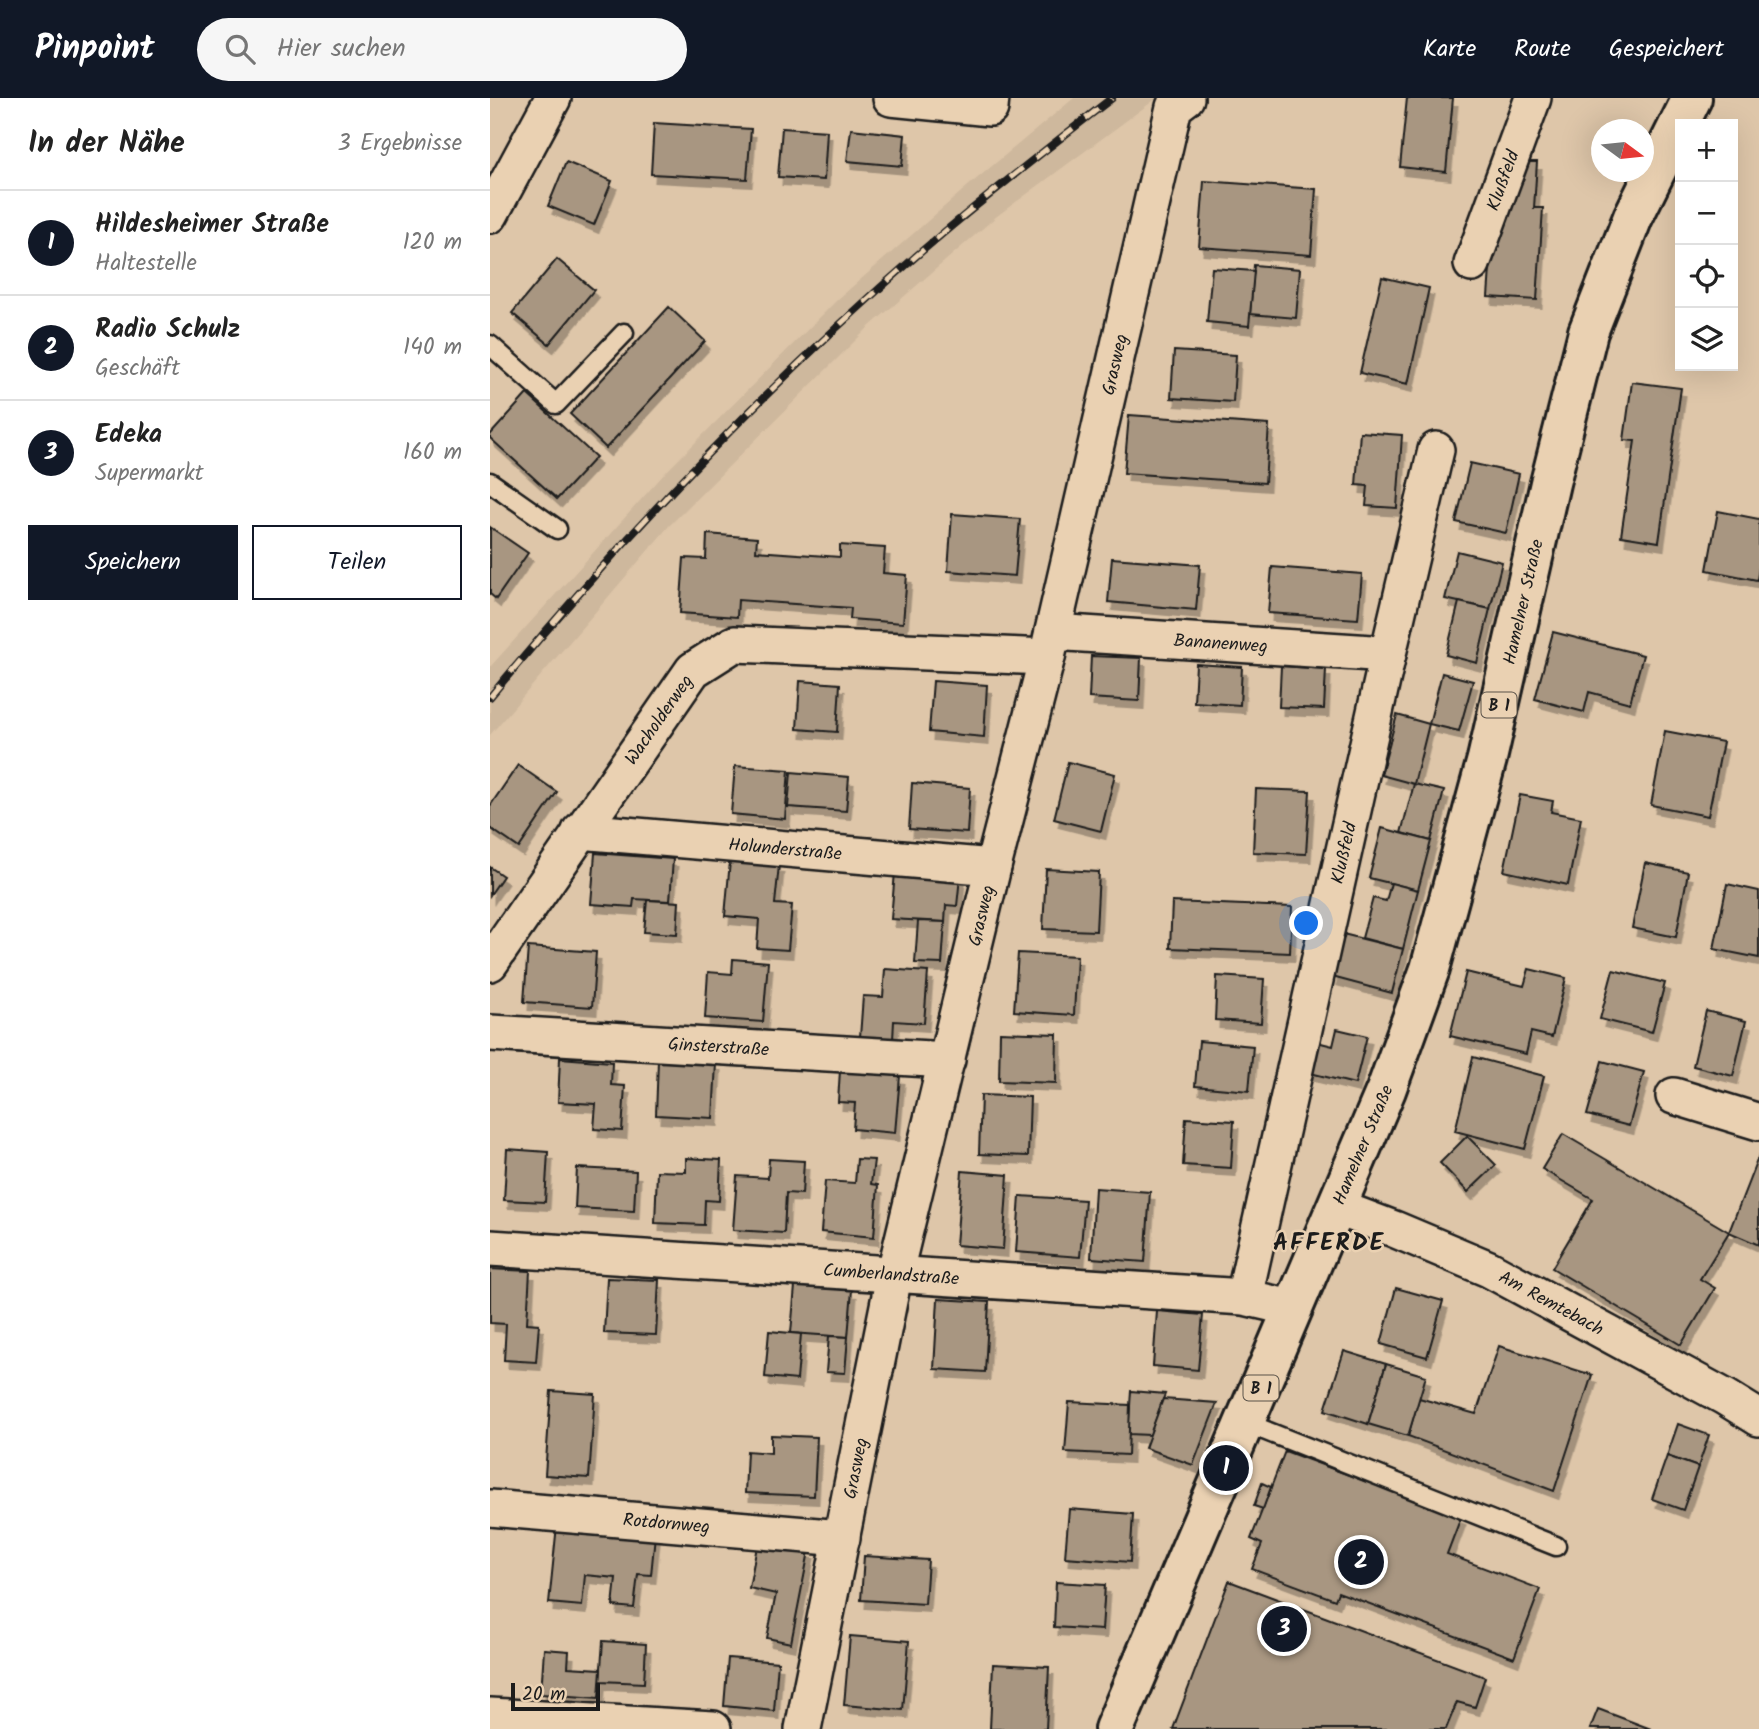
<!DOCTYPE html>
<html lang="de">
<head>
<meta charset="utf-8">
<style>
	body { margin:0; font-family:Kalam,sans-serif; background:#f6f6f6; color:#222 }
	.controls { position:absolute; right:21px; top:21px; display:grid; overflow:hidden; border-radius:0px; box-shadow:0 7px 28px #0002 }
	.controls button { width:63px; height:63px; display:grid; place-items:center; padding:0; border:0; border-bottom:2px solid #e0e0e0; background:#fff; color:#222; font:35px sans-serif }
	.compass { position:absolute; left:1101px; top:21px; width:63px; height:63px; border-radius:50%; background:#fff; box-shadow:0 7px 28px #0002; rotate:105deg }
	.scale { position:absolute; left:21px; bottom:18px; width:89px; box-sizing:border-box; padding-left:7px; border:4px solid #1c1c1c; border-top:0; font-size:19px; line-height:24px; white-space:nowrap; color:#1c1c1c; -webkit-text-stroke:5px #ead1b2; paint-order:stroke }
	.you { position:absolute; left:817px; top:826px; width:24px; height:24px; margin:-18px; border:5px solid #fff; border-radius:50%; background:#1a73e8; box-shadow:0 0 0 10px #1a73e833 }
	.badge { display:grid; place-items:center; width:46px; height:46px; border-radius:50%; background:#111827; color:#fff; font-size:23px; font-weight:700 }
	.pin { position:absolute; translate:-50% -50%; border:4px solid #fff; box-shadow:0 2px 7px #0006 }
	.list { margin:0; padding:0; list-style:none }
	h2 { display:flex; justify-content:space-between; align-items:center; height:91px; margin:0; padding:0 28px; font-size:30px }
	h2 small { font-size:23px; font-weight:400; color:#767676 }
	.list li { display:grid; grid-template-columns:46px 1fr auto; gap:21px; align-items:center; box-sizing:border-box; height:105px; padding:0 28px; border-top:2px solid #e0e0e0 }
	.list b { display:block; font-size:26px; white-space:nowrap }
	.list p { margin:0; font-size:23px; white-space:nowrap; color:#767676 }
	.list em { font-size:23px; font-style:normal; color:#767676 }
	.actions { display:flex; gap:14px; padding:21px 28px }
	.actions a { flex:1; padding:16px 0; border:2px solid #111827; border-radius:0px; text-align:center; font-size:24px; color:#111827 }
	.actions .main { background:#111827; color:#fff }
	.icon { flex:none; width:38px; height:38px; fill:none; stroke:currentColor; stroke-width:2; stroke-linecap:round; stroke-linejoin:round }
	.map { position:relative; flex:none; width:1269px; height:1631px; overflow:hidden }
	header { display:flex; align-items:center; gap:42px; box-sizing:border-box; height:98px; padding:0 35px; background:#111827; color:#fff }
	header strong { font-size:33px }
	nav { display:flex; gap:38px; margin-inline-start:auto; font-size:24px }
	.search { width:490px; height:63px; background:#f6f6f6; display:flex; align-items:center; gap:18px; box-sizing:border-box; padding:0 24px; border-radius:38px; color:#767676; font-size:26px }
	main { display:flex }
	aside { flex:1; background:#fff }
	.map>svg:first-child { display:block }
	.built { fill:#ceb89d }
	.building { fill:#a89681; stroke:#1c1c1c; stroke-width:2; filter:url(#shadow) }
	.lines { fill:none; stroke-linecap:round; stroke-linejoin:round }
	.service-casing { stroke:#1c1c1c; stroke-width:23 }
	.minor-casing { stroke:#1c1c1c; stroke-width:40 }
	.primary-casing { stroke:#1c1c1c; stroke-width:44 }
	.service { stroke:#ead1b2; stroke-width:18 }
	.minor { stroke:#ead1b2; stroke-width:35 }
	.primary { stroke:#ead1b2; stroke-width:38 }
	.rail-casing { stroke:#1c1c1c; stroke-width:8 }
	.rail { stroke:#ead1b2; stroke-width:5; stroke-dasharray:16; stroke-linecap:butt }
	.labels { text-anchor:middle; stroke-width:5; stroke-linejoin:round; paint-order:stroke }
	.shield { fill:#ead1b2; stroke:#5a5249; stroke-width:2 }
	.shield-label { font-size:16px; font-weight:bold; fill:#1c1c1c }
	.street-label { font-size:18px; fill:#1c1c1c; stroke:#ead1b2 }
	.district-label { font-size:24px; font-weight:bold; letter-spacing:2px; fill:#1c1c1c; stroke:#ead1b2 }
</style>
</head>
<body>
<header>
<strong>Pinpoint</strong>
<div class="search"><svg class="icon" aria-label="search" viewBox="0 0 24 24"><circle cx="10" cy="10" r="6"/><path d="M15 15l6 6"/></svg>Hier suchen</div>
<nav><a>Karte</a><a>Route</a><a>Gespeichert</a></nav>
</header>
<main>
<aside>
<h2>In der Nähe<small>3 Ergebnisse</small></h2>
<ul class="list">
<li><span class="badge">1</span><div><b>Hildesheimer Straße</b><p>Haltestelle</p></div><em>120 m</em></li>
<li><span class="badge">2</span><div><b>Radio Schulz</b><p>Geschäft</p></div><em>140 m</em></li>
<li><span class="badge">3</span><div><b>Edeka</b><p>Supermarkt</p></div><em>160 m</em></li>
</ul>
<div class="actions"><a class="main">Speichern</a><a>Teilen</a></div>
</aside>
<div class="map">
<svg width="1269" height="1631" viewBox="0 0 1269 1631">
	<defs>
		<filter id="shadow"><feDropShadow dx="4.5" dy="8" stdDeviation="0" flood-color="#0004"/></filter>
	</defs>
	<rect width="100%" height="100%" fill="#dec6a9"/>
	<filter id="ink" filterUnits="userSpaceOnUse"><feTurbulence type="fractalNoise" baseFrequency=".0143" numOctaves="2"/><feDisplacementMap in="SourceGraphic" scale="14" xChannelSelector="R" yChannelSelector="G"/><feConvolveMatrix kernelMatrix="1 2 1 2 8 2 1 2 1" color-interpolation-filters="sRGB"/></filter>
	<g filter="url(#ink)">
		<polygon class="built" points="584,0 667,0 507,118 380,228 179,428 0,637 0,569 176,374 347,202 478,88"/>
		<g class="building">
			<polygon points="917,0 963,0 956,74 910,69"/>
			<polygon points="164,25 261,31 257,81 161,76"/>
			<polygon points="292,30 337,33 334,82 288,79"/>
			<polygon points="361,31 415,37 412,68 357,63"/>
			<polygon points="76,64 122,83 104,127 58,108"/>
			<polygon points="1026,64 1047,64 1044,110 1053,110 1047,202 998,199 1002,141"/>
			<polygon points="714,83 826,91 821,157 709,149"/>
			<polygon points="67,161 104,192 59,246 22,215"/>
			<polygon points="764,167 810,171 806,220 760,216"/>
			<polygon points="722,170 764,173 759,228 717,224"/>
			<polygon points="892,179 939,190 918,286 870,275"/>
			<polygon points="179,209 215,243 116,350 80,316"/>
			<polygon points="684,253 746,257 743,304 681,300"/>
			<polygon points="1142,284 1191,290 1169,444 1131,438 1145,343 1134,342"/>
			<polygon points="37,296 106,359 67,401 0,340 0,337"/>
			<polygon points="639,317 779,327 775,385 634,375"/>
			<polygon points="870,334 912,337 907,410 876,408 878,388 866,387"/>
			<polygon points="980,365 1029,376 1016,435 966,424"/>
			<polygon points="1228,413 1269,421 1269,470 1267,482 1217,472"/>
			<polygon points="462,416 530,421 525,478 458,473"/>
			<polygon points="0,429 38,455 6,501 0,496"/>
			<polygon points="217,436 267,440 266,453 350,459 350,447 395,450 393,475 417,477 413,525 360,521 361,510 248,502 247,519 190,515 194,460 216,461"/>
			<polygon points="967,453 1012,464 1000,511 955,501"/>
			<polygon points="622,460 710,467 706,512 618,504"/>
			<polygon points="782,469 872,476 868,521 778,515"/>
			<polygon points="969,504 1000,511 987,565 956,557"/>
			<polygon points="1063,534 1153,557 1140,605 1099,594 1094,614 1045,601"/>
			<polygon points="601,558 651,560 649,603 599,600"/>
			<polygon points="706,566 752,569 750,607 704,604"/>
			<polygon points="791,568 836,571 834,611 789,609"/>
			<polygon points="952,575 983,583 969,633 939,626"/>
			<polygon points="310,583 350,586 347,634 307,631"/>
			<polygon points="443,583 497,587 494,639 439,634"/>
			<polygon points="907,617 939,626 924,686 891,677"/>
			<polygon points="1175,633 1233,644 1218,718 1161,707"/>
			<polygon points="578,664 625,676 611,733 564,721"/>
			<polygon points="28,667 67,694 29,750 0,730 0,708"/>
			<polygon points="245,668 299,672 295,721 241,716"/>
			<polygon points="301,674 359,679 356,713 298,709"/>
			<polygon points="422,685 480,690 477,735 419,731"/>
			<polygon points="924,686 954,693 941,743 911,735"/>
			<polygon points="766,691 820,693 816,756 763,754"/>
			<polygon points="1030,697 1063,703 1061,714 1091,720 1078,787 1014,773"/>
			<polygon points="892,730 941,743 928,792 879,780"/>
			<polygon points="105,755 183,761 180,803 144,801 143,809 101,806"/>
			<polygon points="240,763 289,767 285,806 302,807 298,852 267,850 269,821 235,818"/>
			<polygon points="1155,765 1198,774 1186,839 1142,830"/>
			<polygon points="0,769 13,778 0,797"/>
			<polygon points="556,771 609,774 606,833 553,831"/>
			<polygon points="405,774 470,779 467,808 456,807 455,824 401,821"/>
			<polygon points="901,785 928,792 913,851 872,840 883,800 896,803"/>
			<polygon points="1237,786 1269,793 1269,860 1224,851"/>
			<polygon points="157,802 189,804 187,836 154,834"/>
			<polygon points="682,804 802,809 800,855 680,850"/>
			<polygon points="428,823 455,824 452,866 425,865"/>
			<polygon points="853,836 913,851 902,895 842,879"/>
			<polygon points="38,849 106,854 102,909 34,904"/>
			<polygon points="528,855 587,858 584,917 524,913"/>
			<polygon points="243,861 278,864 273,924 215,920 218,874 242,876"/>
			<polygon points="395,871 438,874 434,925 404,923 403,942 370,939 373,898 393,899"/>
			<polygon points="1039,871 1076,880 1062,939 1041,934 1036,956 960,938 976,874 1034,888"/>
			<polygon points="1123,872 1175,885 1162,934 1110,921"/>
			<polygon points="727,878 774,881 771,925 725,922"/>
			<polygon points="1216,913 1256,923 1243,978 1203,968"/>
			<polygon points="847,931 877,938 865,986 816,974 823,943 843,948"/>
			<polygon points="510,934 567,936 566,985 509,983"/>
			<polygon points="709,943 763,948 759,993 705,988"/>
			<polygon points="983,959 1054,978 1035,1051 965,1033"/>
			<polygon points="70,960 122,964 121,987 135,988 132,1033 104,1031 106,1006 68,1004"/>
			<polygon points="168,962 226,965 223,1020 166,1017"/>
			<polygon points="1112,963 1154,974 1139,1028 1097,1017"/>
			<polygon points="350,972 410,978 405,1035 363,1031 365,1005 348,1004"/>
			<polygon points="491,997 540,999 538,1058 489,1056"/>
			<polygon points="696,1020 744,1023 741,1070 693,1067"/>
			<polygon points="1073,1036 1239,1134 1210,1181 1225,1190 1191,1247 1062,1170 1103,1101 1052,1071"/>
			<polygon points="977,1038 1006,1067 978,1094 950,1065"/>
			<polygon points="17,1051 58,1054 55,1104 14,1102"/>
			<polygon points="1269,1057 1269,1147 1239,1134"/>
			<polygon points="196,1060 231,1062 229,1103 215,1102 214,1127 165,1125 167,1073 196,1074"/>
			<polygon points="279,1061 314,1063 312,1096 296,1095 294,1135 243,1132 247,1078 278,1080"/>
			<polygon points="367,1061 384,1062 381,1086 388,1087 384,1139 331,1134 335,1083 365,1085"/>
			<polygon points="87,1070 146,1073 144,1113 85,1110"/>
			<polygon points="472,1073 518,1077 513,1151 466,1147"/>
			<polygon points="605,1090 660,1094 655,1164 601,1160"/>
			<polygon points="530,1098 595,1102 590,1159 526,1154"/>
			<polygon points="0,1171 40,1173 37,1225 49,1226 46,1264 14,1262 16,1226 0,1225"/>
			<polygon points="117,1180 169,1182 166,1237 114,1235"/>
			<polygon points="305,1188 362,1192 358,1239 301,1235"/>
			<polygon points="906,1190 953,1203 937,1259 891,1246"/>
			<polygon points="448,1201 499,1204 495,1274 444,1271"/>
			<polygon points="667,1213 713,1217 708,1272 663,1268"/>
			<polygon points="279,1233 311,1236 307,1282 275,1279"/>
			<polygon points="339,1238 358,1239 355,1275 336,1274"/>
			<polygon points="1009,1248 1102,1277 1064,1393 918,1338 929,1300 986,1316"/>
			<polygon points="854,1253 896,1266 878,1326 835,1312"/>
			<polygon points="896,1266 936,1278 918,1338 878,1326"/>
			<polygon points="61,1293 105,1296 99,1380 55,1377"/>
			<polygon points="641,1293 675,1296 660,1337 638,1336"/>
			<polygon points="673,1301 727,1305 703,1367 655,1350"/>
			<polygon points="579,1304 640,1307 638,1357 575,1354"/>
			<polygon points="1188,1326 1219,1337 1208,1369 1177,1358"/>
			<polygon points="281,1337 327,1339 324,1398 255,1395 257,1353 281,1355"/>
			<polygon points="795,1353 971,1419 957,1456 1050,1491 1024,1560 848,1494 845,1502 762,1471 772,1446 761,1441"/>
			<polygon points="1177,1358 1208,1369 1193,1412 1162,1401"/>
			<polygon points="772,1385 781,1389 773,1411 764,1408"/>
			<polygon points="579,1411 643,1416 640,1464 575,1459"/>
			<polygon points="67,1427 165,1437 161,1477 148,1476 144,1510 123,1508 126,1480 95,1477 92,1508 59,1505"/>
			<polygon points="268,1443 319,1453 301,1545 277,1540 286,1496 259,1490"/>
			<polygon points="374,1458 438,1462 435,1506 371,1502"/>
			<polygon points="739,1483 995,1579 985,1609 967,1604 956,1631 683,1631"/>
			<polygon points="566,1484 615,1487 612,1532 564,1529"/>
			<polygon points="360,1538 419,1543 413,1612 354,1607"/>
			<polygon points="113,1543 156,1546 154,1585 110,1583"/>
			<polygon points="54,1551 79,1553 78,1569 111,1571 109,1600 51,1596"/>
			<polygon points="238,1560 288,1564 284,1613 234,1608"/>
			<polygon points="503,1566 559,1569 556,1631 500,1631"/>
			<polygon points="1108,1611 1161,1631 1100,1631"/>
		</g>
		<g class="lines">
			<g class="service-casing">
				<g id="service">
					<polyline points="0,247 66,306 134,235"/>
					<polyline points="0,384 67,431"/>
					<polyline points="756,1325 1066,1448"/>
				</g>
			</g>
			<g class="minor-casing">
				<g id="minor">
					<polyline points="401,0 500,10 501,0"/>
					<polyline points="0,117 63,0"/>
					<path id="s1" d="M982 166 1043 0"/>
					<path id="s2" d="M563 534 898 556"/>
					<path id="s3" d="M90 733 503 769"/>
					<path id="s4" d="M0 865 203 572 244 546 557 559"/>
					<path id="s5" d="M0 935 457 962"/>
					<polyline points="1184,998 1269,1024"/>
					<path id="s6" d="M846 1109 904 1131 999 1171 1235 1299 1269 1320"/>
					<path id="s7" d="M0 1150 754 1199 802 1210"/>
					<path id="s8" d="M754 1199 898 556 946 352"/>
					<path id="s9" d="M0 1410 352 1440"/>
					<polyline points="0,1618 223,1631"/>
					<path id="s10" d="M313 1631 404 1178 503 769 557 559 684 9 696 0"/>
				</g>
			</g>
			<g class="primary-casing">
				<g id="primary">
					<path id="s11" d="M624 1631 896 992 940 871 997 661 1060 385 1098 234 1143 119 1202 0"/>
				</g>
			</g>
			<use href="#service" class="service"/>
			<use href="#minor" class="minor"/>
			<use href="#primary" class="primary"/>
			<g class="rail-casing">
				<path id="rail" d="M0 599C132 440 275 289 432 153 493 100 558 50 622 0"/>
			</g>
			<use href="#rail" class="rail"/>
		</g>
	</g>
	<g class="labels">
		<g class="shield">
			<rect x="991.5" y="594.5" width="35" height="25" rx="5"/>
			<rect x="753.5" y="1277.5" width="35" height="25" rx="5"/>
		</g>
		<g class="shield-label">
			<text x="1009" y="613">B 1</text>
			<text x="771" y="1296">B 1</text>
		</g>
		<g class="street-label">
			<text dy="6" stroke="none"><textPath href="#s1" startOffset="89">Klußfeld</textPath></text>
			<text dy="6" stroke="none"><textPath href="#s10" startOffset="1400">Grasweg</textPath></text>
			<text dy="6" stroke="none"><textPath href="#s11" startOffset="1202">Hamelner Straße</textPath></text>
			<text dy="6" stroke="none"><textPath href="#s2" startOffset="168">Bananenweg</textPath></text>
			<text dy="6" stroke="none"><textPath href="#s4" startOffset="296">Wacholderweg</textPath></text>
			<text dy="6" stroke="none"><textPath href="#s3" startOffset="206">Holunderstraße</textPath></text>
			<text dy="6" stroke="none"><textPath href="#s8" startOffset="455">Klußfeld</textPath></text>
			<text dy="6" stroke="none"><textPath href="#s10" startOffset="833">Grasweg</textPath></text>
			<text dy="6" stroke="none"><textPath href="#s5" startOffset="229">Ginsterstraße</textPath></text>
			<text dy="6" stroke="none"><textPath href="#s11" startOffset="635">Hamelner Straße</textPath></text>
			<text dy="6" stroke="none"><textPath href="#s7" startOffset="402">Cumberlandstraße</textPath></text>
			<text dy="6" stroke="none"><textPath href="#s6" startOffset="236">Am Remtebach</textPath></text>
			<text dy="6" stroke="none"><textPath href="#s10" startOffset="266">Grasweg</textPath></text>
			<text dy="6" stroke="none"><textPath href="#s9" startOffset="177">Rotdornweg</textPath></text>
		</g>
		<g class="district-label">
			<text x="839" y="1152">AFFERDE</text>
		</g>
	</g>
</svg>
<div class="controls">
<button>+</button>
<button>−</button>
<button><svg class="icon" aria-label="locate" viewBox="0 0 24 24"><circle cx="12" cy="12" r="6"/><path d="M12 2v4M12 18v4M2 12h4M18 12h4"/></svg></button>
<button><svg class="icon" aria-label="layers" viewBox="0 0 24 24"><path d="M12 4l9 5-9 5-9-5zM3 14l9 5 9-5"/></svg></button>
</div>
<svg class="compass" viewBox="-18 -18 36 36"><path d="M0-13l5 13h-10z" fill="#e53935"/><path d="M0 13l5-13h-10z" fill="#767676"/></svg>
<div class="scale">20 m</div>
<div class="you"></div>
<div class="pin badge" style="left:736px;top:1370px">1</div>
<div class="pin badge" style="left:871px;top:1464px">2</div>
<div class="pin badge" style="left:794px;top:1531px">3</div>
</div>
</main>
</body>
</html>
